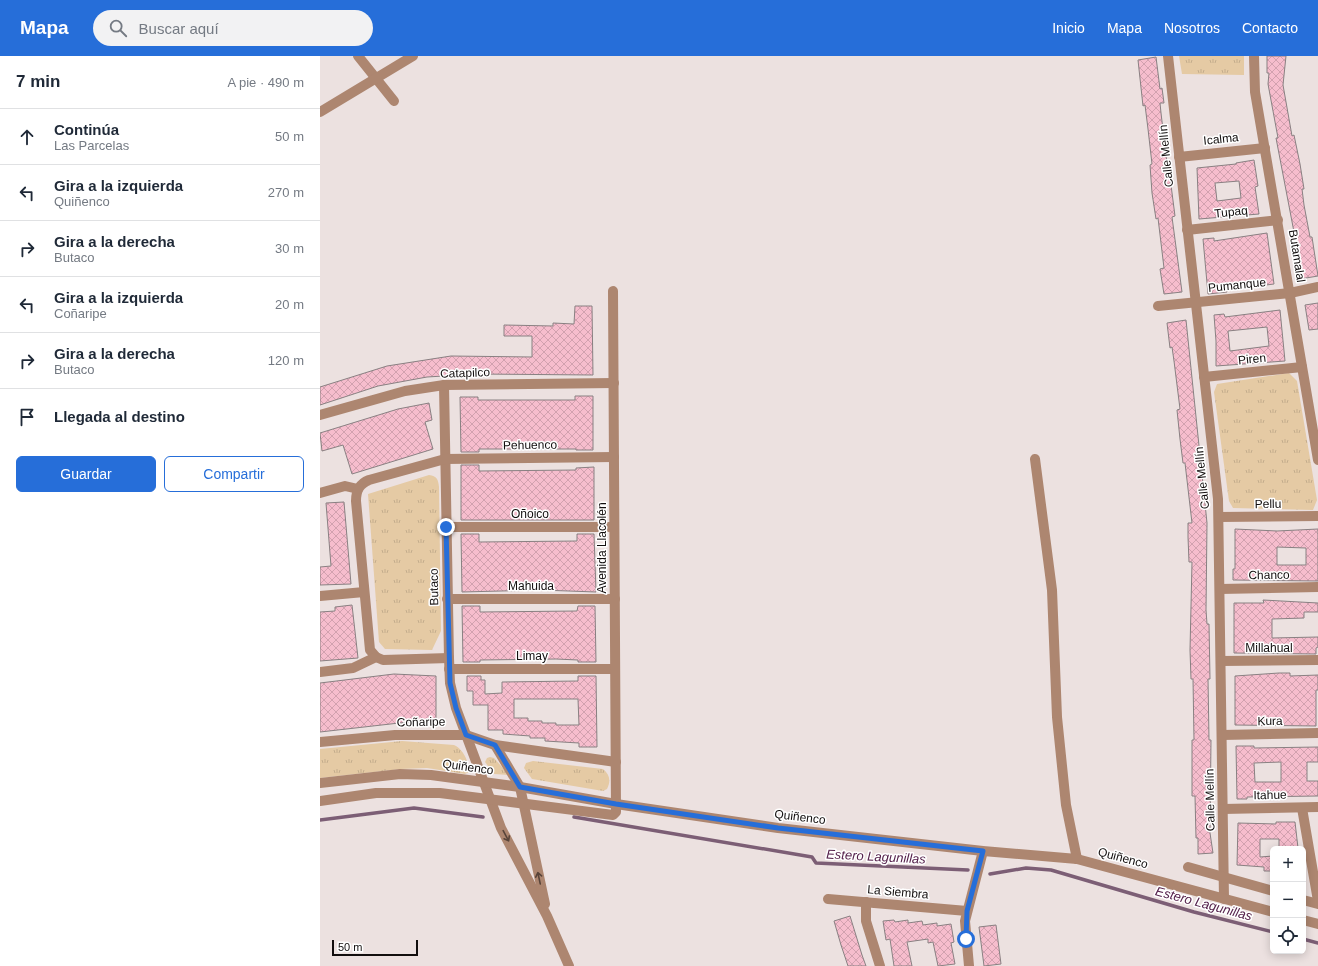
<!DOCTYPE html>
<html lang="es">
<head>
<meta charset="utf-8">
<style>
	body { margin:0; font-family:Arial,sans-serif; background:#f2f2f3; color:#1f2937 }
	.controls { position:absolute; right:12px; bottom:12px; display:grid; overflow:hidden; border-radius:6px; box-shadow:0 2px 10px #0003 }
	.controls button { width:36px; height:36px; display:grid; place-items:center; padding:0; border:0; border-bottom:1px solid #e0e1e3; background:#fff; color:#1f2937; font:20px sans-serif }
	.scale { position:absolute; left:12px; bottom:10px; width:86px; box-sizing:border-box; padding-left:4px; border:2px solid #120e0e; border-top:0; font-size:11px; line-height:14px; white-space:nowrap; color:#120e0e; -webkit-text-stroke:3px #fff; paint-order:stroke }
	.stop { position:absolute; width:12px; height:12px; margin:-9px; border:3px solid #266ed9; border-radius:50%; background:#fff }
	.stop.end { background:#266ed9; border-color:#fff; box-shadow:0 1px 4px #0008 }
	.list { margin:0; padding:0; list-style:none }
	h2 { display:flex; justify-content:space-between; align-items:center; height:52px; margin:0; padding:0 16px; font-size:17px }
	h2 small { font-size:13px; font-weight:400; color:#747a83 }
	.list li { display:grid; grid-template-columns:26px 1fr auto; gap:12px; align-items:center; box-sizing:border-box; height:56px; padding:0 16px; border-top:1px solid #e0e1e3 }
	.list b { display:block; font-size:15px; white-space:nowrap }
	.list p { margin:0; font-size:13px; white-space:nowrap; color:#747a83 }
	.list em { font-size:13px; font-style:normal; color:#747a83 }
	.actions { display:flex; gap:8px; padding:12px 16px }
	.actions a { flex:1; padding:9px 0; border:1px solid #266ed9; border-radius:6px; text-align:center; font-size:14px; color:#266ed9 }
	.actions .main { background:#266ed9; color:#fff }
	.icon { flex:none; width:22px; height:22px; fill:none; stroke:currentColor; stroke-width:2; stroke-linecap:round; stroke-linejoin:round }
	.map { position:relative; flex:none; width:998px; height:910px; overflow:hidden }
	header { display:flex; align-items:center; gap:24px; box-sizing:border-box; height:56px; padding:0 20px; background:#266ed9; color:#fff }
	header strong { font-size:19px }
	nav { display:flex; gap:22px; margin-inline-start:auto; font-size:14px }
	.search { width:280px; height:36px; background:#f2f2f3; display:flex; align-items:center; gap:10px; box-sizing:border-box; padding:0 14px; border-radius:22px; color:#747a83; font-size:15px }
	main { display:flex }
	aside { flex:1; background:#fff }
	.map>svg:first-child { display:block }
	.grass { fill:url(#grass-tufts) }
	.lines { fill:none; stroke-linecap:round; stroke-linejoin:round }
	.stream { stroke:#7c5e75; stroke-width:3.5 }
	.building { fill:url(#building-cross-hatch); stroke:#898082; fill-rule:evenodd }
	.minor { stroke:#ad8670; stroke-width:10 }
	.oneway { stroke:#58443a }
	.route { stroke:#266ed9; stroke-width:5 }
	.labels { text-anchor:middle; stroke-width:3; stroke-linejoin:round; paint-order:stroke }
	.street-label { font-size:12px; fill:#120e0e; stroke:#fff }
	.water-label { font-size:13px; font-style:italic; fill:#54204b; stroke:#fff }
</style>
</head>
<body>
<header>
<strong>Mapa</strong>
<div class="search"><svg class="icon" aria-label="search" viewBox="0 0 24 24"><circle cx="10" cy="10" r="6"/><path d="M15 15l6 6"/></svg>Buscar aquí</div>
<nav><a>Inicio</a><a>Mapa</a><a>Nosotros</a><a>Contacto</a></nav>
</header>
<main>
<aside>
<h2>7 min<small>A pie · 490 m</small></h2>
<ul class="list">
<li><svg class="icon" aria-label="ahead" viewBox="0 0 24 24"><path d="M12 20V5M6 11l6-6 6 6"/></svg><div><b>Continúa</b><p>Las Parcelas</p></div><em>50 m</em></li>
<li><svg class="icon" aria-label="left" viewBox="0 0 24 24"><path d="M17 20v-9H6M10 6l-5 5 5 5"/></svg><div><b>Gira a la izquierda</b><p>Quiñenco</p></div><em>270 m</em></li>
<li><svg class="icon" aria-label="right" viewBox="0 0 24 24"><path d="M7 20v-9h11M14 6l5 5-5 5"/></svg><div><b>Gira a la derecha</b><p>Butaco</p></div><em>30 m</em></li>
<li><svg class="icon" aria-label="left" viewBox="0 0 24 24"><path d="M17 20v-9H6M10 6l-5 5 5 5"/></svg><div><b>Gira a la izquierda</b><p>Coñaripe</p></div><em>20 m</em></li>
<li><svg class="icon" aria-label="right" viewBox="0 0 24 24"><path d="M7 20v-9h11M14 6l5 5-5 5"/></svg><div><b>Gira a la derecha</b><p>Butaco</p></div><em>120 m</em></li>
<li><svg class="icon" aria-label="arrive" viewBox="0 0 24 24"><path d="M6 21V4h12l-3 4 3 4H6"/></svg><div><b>Llegada al destino</b></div></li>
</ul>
<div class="actions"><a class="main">Guardar</a><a>Compartir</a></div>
</aside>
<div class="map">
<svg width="998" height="910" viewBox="0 0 998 910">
	<defs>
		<pattern id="grass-tufts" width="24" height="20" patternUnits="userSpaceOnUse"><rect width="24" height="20" fill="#e5caa4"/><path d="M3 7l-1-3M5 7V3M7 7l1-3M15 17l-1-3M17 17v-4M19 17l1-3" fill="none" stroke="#c3ac8c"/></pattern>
		<pattern id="building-cross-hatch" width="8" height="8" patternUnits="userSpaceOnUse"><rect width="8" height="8" fill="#f6bdcd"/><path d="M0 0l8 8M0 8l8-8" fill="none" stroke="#d2a1af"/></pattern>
	</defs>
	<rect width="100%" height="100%" fill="#ece1e0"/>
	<g class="grass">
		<polygon points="859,0 924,0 924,19 862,18"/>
		<polygon points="969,317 977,325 997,444 993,454 913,452 909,445 894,336 897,328"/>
		<path d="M109 419C117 420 118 423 119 431L121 575 112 594 65 593 59 586 48 438Z"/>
		<path d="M82 685 134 689C143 693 149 705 149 716L145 718 107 712 81 713 0 722V693Z"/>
		<polygon points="170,701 174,702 189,719 174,718 165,706 167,702"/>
		<path d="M213 705 283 713C290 719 291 725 287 733L283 735 212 723 204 712 206 707Z"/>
	</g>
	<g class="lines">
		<g class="stream">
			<polyline points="254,761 492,801 496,807 648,814"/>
			<polyline points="0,764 94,752 163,761"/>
			<polyline points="670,818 706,812 731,814 874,856 953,876"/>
			<polyline points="983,883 998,887"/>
		</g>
	</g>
	<g class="building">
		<polygon points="947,0 966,0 963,29 972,80 974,79 980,108 984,133 982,133 984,149 990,181 992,181 998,220 980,223 976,198 978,197 956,82 958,82 948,28 949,17 947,17"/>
		<polygon points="836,1 840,33 842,32 844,47 840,47 841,57 847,107 848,106 855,160 852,161 862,236 844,238 840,213 844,212 838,162 836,163 832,137 830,109 832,108 828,73 825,49 823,50 818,4"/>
		<path d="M934 104 938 130 935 131 939 158 879 163 877 112 916 108V107ZM919 125 921 142 897 145 895 127Z"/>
		<polygon points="947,177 954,228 907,234 907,236 888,238 883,183 894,182 894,185"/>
		<polygon points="998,247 998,273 989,274 985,249"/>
		<polygon points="255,250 272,250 273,319 157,318 107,321 58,330 0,349 0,331 67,310 131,300 212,301 212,280 184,280 184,269 233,270 233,267 254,268"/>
		<path d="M960 254 965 305 896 310V285L894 259 904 258 905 261ZM947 271 949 290 910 295 908 275Z"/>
		<polygon points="866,264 887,467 886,554 887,568 889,568 890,623 888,623 889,684 891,684 890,777 893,797 878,798 878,782 876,782 875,740 872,740 872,684 874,684 873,623 871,623 870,594 872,506 869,506 868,481 868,467 872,467 865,407 863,407 860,383 857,354 860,353 854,305 852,291 850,292 847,267"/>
		<polygon points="255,340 273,340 273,394 256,394 256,393 159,393 159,396 141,396 140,341 158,341 158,344 255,344"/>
		<polygon points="109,347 112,364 105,366 113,393 32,418 23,389 2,395 0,377 78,353"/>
		<polygon points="141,409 159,409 159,415 256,414 256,412 274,411 274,464 141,464"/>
		<polygon points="24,446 31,528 0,529 0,511 11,510 6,447"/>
		<path d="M915 473 957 475 998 473V525L913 524V513H915ZM957 491 986 492V509H957Z"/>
		<polygon points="141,478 159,478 159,486 257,485 257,478 274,478 276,536 221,534 142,536"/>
		<polygon points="943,544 998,547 998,556 984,556 984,562 952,563 952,582 998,581 998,591 996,592 996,598 914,597 914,547 944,547"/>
		<polygon points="32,549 38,602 0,605 0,556 15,555 15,551"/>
		<polygon points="142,550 160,550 160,556 257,555 258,550 275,550 276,606 258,606 258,604 236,603 160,604 160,606 143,606"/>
		<polygon points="959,617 970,617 970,620 998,619 998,634 996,634 996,670 915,669 915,620"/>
		<polygon points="74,618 116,620 116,667 88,666 0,676 0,627"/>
		<path d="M147 620H161V624H165V638L182 637V626L258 625V620H276L277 691H259V687L225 685V682H210V680L183 678V674H168V649H153V635H147ZM194 643H258L259 669H236V667H222V665H208V662H194Z"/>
		<path d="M916 690H934V692L998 691V706H987V725H998V740L927 741V743H917ZM961 706V726H935L934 707Z"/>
		<polygon points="956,766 975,766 978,792 959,792 959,783 940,783 940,801 953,800 953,815 944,815 944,811 917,809 918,767 956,768"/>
		<polygon points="530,860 542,899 546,910 528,910 521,889 514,865"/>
		<polygon points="574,864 575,866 588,864 588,867 602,865 603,869 617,867 617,870 631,868 634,886 631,887 635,908 618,910 613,886 608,887 608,883 587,886 592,910 574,910 570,883 566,884 563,865"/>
		<polygon points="676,869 681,908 664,910 659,871"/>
	</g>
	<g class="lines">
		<g class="minor">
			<polyline points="38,0 74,45"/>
			<polyline points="848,0 898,443 904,843"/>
			<polyline points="934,0 935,36 998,404"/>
			<polyline points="0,56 93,0"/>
			<polyline points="859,101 945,92"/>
			<polyline points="867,174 958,164"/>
			<polyline points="838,250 970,237 998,231"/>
			<polyline points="884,321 982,311"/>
			<polyline points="124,329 129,602 130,627 136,652 181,772 227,860 249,910"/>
			<polyline points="0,359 85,335 124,329 294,327"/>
			<polyline points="715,403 732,534 737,661 746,749 757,803"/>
			<polyline points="0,437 25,430 38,433"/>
			<polyline points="899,461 998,460"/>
			<polyline points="126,471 294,471"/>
			<polyline points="900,533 998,531"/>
			<polyline points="0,540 44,536"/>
			<polyline points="127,543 295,543"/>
			<path d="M129 602 63 604 56 601 50 594 36 445C36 435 39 428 49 424L125 403 294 401"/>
			<polyline points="901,605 998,604"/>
			<polyline points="129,613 295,613"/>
			<polyline points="0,616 33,612 56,601"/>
			<polyline points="902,679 998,677"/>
			<polyline points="0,686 75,679 146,679 175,689 296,706"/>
			<polyline points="175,689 200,731 225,848"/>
			<polyline points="0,727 80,718 111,719 200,731 296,748 458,772 663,795 757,803 953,856"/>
			<polyline points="0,745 56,737 120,737 293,759 296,756 293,235"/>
			<polyline points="982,752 998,845"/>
			<polyline points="903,753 998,751"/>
			<polyline points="868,811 953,835"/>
			<polyline points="508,843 647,855"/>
			<polyline points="983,844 998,848"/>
			<polyline points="546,846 546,865 560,910"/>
			<polyline points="983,864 998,868"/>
			<polyline points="649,910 645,865 663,795"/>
		</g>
	</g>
	<defs><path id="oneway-shaft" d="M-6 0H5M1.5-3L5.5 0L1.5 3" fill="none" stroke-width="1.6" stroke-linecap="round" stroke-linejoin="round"/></defs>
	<g class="oneway">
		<use href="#oneway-shaft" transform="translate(186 780) rotate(62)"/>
		<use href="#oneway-shaft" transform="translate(219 822) rotate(-102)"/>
	</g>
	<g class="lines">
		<polyline class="route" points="126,471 130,627 136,652 146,679 175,689 200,731 296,748 458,772 663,795 647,855 646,883"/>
	</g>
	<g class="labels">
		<g class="street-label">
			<text transform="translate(901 83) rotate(-6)" y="4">Icalma</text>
			<text transform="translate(846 100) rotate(-96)" y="4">Calle Mellín</text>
			<text transform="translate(911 156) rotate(-6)" y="4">Tupaq</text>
			<text transform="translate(977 200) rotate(81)" y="4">Butamalal</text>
			<text transform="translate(917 229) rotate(-6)" y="4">Pumanque</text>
			<text transform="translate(932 303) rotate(-6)" y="4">Piren</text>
			<text transform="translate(145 317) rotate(-2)" y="4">Catapilco</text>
			<text transform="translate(210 389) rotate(-1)" y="4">Pehuenco</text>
			<text transform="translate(882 422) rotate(-96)" y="4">Calle Mellín</text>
			<text transform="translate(948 448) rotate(-1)" y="4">Pellu</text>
			<text x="210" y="462">Oñoico</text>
			<text transform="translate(282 492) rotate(-90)" y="4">Avenida Llacolén</text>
			<text transform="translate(949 519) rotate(-1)" y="4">Chanco</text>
			<text x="211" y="534">Mahuida</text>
			<text transform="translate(114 531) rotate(-91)" y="4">Butaco</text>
			<text x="949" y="596">Millahual</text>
			<text x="212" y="604">Limay</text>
			<text transform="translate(950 665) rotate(-1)" y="4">Kura</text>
			<text transform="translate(101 666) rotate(-1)" y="4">Coñaripe</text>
			<text transform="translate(148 711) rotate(8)" y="4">Quiñenco</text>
			<text transform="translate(950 739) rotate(-1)" y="4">Itahue</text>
			<text transform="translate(890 744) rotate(-91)" y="4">Calle Mellín</text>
			<text transform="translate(480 761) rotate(7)" y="4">Quiñenco</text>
			<text transform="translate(803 802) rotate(15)" y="4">Quiñenco</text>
			<text transform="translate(578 836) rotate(5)" y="4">La Siembra</text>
		</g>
		<g class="water-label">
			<text transform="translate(556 800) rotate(3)" y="5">Estero Lagunillas</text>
			<text transform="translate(884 847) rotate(15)" y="5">Estero Lagunillas</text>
		</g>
	</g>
</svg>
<div class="controls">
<button>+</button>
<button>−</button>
<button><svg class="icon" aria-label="locate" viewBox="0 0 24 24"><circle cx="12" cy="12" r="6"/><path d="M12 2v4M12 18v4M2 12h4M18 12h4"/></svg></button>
</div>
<div class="scale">50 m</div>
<div class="stop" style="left:646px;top:883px"></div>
<div class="stop end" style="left:126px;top:471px"></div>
</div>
</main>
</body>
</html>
